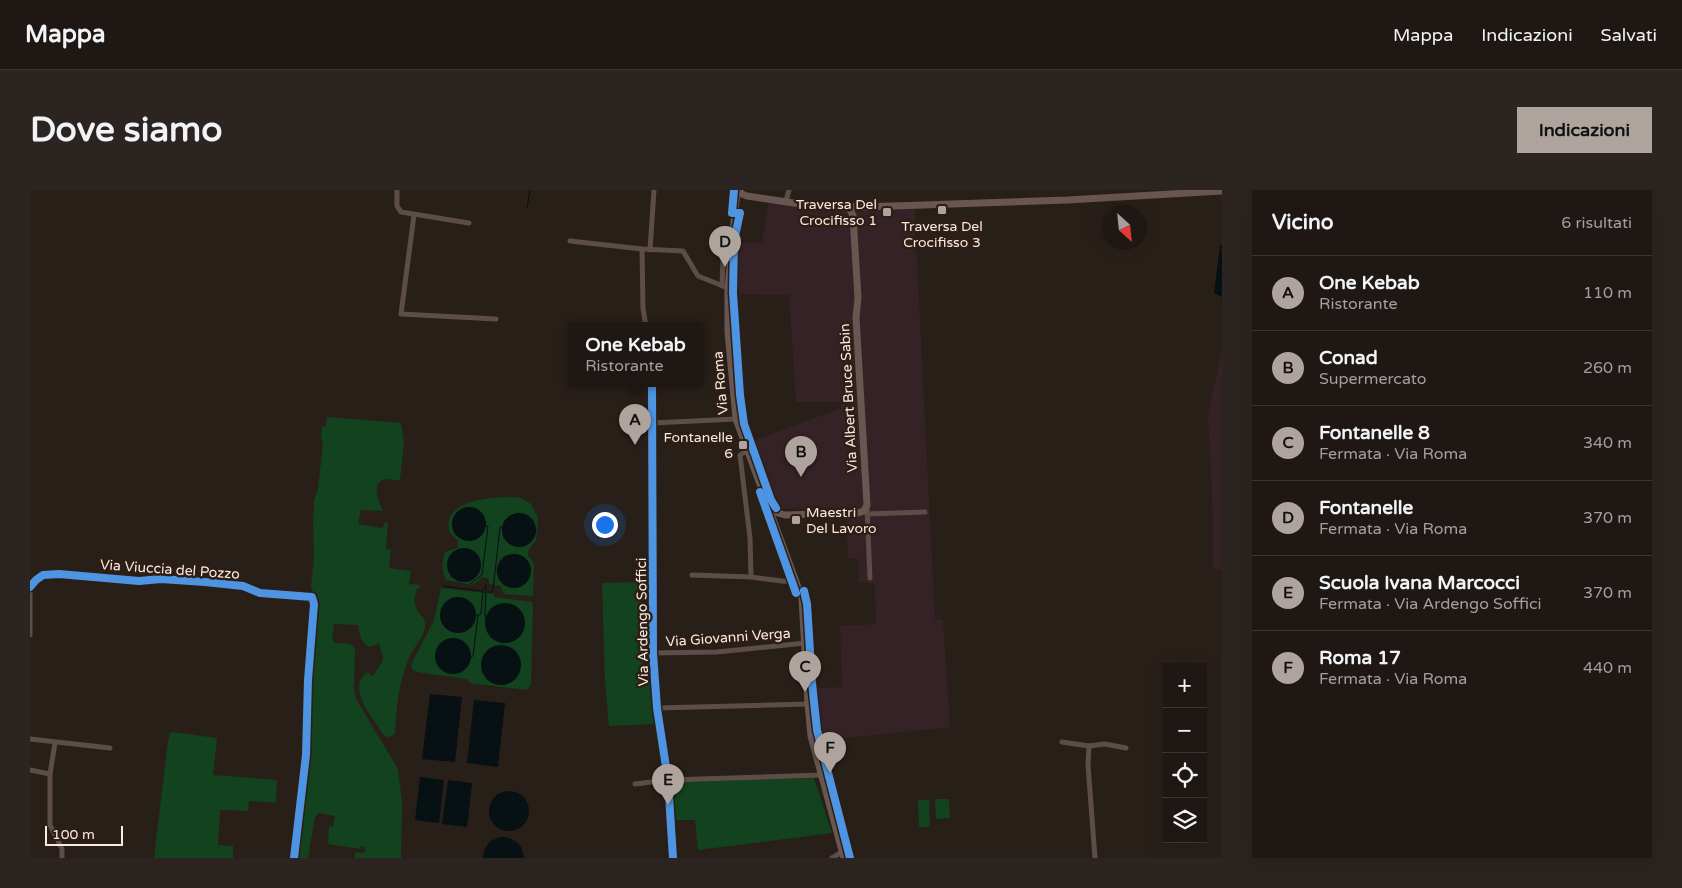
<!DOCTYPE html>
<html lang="it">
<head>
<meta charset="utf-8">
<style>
	body { margin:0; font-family:"Varela Round",sans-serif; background:#2b2421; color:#f1f3f6 }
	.controls { position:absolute; right:15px; bottom:15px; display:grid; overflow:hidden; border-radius:0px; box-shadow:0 5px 20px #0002 }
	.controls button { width:45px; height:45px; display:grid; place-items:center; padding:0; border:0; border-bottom:1px solid #3c3633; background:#1e1713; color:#f1f3f6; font:25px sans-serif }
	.compass { position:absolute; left:1072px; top:15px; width:45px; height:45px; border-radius:50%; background:#1e1713; box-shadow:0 5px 20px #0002; rotate:153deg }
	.scale { position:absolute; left:15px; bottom:12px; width:78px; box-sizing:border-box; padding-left:5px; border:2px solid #f7ebe4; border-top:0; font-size:14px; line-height:18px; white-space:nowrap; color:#f7ebe4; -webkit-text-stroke:4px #2e1e13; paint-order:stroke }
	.you { position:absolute; left:574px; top:334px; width:18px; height:18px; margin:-12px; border:4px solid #fff; border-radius:50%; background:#1a73e8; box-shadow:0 0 0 8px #1a73e833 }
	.badge { display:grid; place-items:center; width:32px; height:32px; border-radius:50%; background:#afa49d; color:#111; font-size:16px; font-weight:700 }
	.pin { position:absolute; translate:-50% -41px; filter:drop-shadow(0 1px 2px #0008) }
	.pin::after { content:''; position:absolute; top:26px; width:18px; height:15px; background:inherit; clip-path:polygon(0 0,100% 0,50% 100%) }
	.popup { position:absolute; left:538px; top:132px; width:135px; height:65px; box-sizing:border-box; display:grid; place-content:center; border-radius:0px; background:#1e1713; filter:drop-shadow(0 1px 4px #0005); font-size:16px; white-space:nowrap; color:#a19fa0 }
	.popup b { font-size:19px; color:#f1f3f6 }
	.popup::after { content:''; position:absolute; left:50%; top:100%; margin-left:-10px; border:10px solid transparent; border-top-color:#1e1713 }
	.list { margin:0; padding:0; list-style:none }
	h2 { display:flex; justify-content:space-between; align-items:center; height:65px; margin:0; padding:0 20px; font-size:21px }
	h2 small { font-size:16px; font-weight:400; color:#a19fa0 }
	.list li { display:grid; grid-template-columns:32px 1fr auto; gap:15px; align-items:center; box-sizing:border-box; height:75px; padding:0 20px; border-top:1px solid #3c3633 }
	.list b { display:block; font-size:19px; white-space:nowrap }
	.list p { margin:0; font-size:16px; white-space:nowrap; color:#a19fa0 }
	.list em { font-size:16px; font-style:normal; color:#a19fa0 }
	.icon { flex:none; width:28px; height:28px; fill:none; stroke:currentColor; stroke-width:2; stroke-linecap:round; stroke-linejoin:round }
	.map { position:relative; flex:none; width:1192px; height:668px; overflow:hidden; border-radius:0px }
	header { display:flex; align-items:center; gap:30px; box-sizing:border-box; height:70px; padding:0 25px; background:#1e1713; border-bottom:1px solid #3c3633 }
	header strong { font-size:24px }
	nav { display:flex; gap:28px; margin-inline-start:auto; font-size:18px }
	.intro { display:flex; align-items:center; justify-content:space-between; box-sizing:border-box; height:120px; padding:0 30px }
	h1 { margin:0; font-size:35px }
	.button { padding:12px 22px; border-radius:0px; background:#afa49d; color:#111; font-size:18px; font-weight:700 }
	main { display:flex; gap:30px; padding:0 30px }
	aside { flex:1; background:#1e1713; border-radius:0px; box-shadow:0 5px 20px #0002 }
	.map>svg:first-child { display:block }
	.industrial { fill:#342226 }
	.green { fill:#12421e; fill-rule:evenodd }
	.water { fill:#071012 }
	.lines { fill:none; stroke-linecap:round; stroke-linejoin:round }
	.stream { stroke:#071012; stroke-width:1 }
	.street { stroke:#5d4d48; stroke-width:5 }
	.secondary { stroke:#695650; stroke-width:7 }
	.cycleway-casing { stroke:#2e1e13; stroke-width:11 }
	.cycleway { stroke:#4d94e3; stroke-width:8 }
	.poi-dot { fill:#afa49d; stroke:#2e1e13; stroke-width:2 }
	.labels { text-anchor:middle; stroke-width:5; stroke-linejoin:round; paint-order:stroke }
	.poi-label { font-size:14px; fill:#f7ebe4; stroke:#2e1e13; text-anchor:end }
	.street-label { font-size:14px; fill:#f7ebe4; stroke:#2e1e13 }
</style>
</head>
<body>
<header>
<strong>Mappa</strong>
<nav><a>Mappa</a><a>Indicazioni</a><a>Salvati</a></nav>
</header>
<div class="intro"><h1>Dove siamo</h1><a class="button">Indicazioni</a></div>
<main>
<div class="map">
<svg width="1192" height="668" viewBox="0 0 1192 668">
	<rect width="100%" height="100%" fill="#281f19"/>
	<g class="industrial">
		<polygon points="740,6 787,11 884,12 905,429 913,430 920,537 798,550 788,545 788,498 812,497 810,436 846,434 845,394 829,392 828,369 818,368 816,318 751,319 743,312 723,251 811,218 811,212 766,212 759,105 704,104 705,52 732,53"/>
		<polygon points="1192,160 1192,380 1183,378 1182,299 1178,225"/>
	</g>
	<g class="green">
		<path d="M297 227 371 233 374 252 370 290C365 291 362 289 357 289 339 291 349 313 353 321L331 320 328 334 353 338 354 333H358L356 359 361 360 359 378 381 381 379 394 390 395V398H387C386 403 384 409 385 413 385 423 397 427 395 437 394 446 383 459 379 468 369 492 366 517 365 543L362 546 357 547 353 544C343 528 316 499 337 482L343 486C353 469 356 475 349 454L339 457C330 451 330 445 328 435L304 434 302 449 305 453 319 454 325 458 324 498 326 509 368 579 372 612 371 668H325V662L335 663V657L331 656 330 659 298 654 299 636 303 637 305 626 289 623 285 627 278 668H268L281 566 280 525 279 522 286 414 281 396 284 368 283 332 284 311 288 298 293 255 291 247 292 238 296 235Z"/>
		<path d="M483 307 491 308 501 314 508 328 506 350 499 359 498 365 504 374 503 406 474 404 471 396 459 394V389L453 387 442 395 416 390C412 385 411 367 416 362 419 360 424 359 428 358V350C420 344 417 342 419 331 423 309 465 307 483 307ZM446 318 454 326 450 347 440 351 425 345 421 334ZM496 324 504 332 506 343 490 357C474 356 468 343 475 329ZM446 363 451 373 429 392 420 386ZM474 366 496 368 501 379 474 396C464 386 464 375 474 366Z"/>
		<polygon points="611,392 613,477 621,488 625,534 579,536 575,491 572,393"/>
		<polygon points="411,398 464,404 464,407 502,412 503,416 501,494 497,500 439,493 438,490 436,489 386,482 383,480 381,475 404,430"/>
		<polygon points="143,542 187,548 183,585 247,590 246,613 219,611 218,621 190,620 188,655 203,656 203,668 124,668 138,551 140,543"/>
		<polygon points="784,588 802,643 668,660 665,630 645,630 641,592"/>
		<polygon points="905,609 919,609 920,628 906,629"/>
		<polygon points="888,610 899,610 900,637 889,637"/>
	</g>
	<g class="water">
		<polygon points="1192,54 1192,107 1184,103 1190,56"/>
		<circle cx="439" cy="334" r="17"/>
		<circle cx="489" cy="340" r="17"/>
		<circle cx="434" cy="375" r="17"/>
		<circle cx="484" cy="381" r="17"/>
		<circle cx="428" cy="425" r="18"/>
		<circle cx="475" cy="433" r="20"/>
		<circle cx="423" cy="466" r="18"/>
		<circle cx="471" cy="475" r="20"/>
		<polygon points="400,504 432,507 425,572 392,569"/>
		<polygon points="444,510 475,513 468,577 437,573"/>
		<polygon points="390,587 414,590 409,633 385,630"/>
		<polygon points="418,590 442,593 437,637 412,634"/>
		<circle cx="479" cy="621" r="20"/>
		<path d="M472 647C485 648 493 655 494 668H453C454 656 460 649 472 647Z"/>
	</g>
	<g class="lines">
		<g class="stream">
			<polyline points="497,18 500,0"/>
			<polyline points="440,394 452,385 458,336 456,336"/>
			<polyline points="413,396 452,401"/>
			<polyline points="458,402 462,402 463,400 470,337 472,337"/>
			<polyline points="446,426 451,424 453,400 456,395"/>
			<polyline points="456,429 455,425 456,395"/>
			<polyline points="441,467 443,466 448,425"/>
		</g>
		<g class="street">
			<polyline points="367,0 367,16 371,22 439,33"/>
			<polyline points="756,11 759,0"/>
			<polyline points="384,25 371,124 466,129"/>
			<polyline points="540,51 612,59 653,61 668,86 698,98"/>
			<polyline points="612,59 613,119 616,136"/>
			<polyline points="620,60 624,0"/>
			<polyline points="692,96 693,71 701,61"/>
			<polyline points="622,194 623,463 627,518 638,590 643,668"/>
			<polyline points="622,233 706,229"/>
			<polyline points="718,260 710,265 720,348 721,387 752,391 766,392"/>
			<polyline points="837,317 840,388"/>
			<polyline points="837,324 895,322"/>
			<polyline points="662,385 721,387"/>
			<polyline points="0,397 6,390 13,385 29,384 109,391 131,389 175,392 213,396 230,403 282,407 284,414 278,490 276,565 264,668"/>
			<polyline points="0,403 0,445"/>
			<polyline points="623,463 687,462 775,453"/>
			<polyline points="627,518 778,514"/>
			<polyline points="0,549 80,558"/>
			<polyline points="1032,552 1059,556"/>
			<polyline points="25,553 20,584 20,635 32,659 32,668"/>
			<polyline points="0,580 20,584"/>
			<polyline points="605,594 638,590 792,585"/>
			<polyline points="802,668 812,662"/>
			<polyline points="1065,668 1058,575 1059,556 1075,554 1096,558"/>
		</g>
		<g class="secondary">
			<polyline points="707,0 698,98 698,142 706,229 772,408 778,514 781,546 814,668"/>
			<polyline points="709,0 712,4 717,6 777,15 834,17 1038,10 1192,1"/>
			<polyline points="739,315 748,323 755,325 828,323 834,321 837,315 826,127 828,108 823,26 820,19 814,17"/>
		</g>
		<g class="cycleway-casing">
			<g id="cycleway">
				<polyline points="704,0 702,23 710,23 704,51 703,103 710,205 714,234 741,310 746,318"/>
				<polyline points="622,194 623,463 627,518 638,590 643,668"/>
				<polyline points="730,302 766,403"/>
				<polyline points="0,397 6,390 13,385 29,384 109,391 131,389 175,392 213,396 230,403 282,407 284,414 278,490 276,565 264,668"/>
				<polyline points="774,401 777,414 782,493 787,540 820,668"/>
			</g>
		</g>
		<use href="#cycleway" class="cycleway"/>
	</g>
	<g class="poi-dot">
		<rect x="907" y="15" width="10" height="10" rx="2.5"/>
		<rect x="852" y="17" width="10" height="10" rx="2.5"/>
		<rect x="708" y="250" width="10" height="10" rx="2.5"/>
		<rect x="761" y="325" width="10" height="10" rx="2.5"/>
	</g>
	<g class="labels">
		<g class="poi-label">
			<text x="847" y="19">Traversa Del<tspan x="847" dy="16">Crocifisso 1</tspan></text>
			<text x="912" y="41" text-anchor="middle">Traversa Del<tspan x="912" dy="16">Crocifisso 3</tspan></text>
			<text x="703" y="252">Fontanelle<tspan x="703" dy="16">6</tspan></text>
			<text x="776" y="327" text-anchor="start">Maestri<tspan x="776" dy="16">Del Lavoro</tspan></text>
		</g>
		<g class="street-label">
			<text transform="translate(690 193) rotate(-95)" y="5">Via Roma</text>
			<text transform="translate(818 208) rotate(-93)" y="5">Via Albert Bruce Sabin</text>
			<text transform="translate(140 379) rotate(4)" y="5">Via Viuccia del Pozzo</text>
			<text transform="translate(612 432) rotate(-91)" y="5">Via Ardengo Soffici</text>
			<text transform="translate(698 447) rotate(-4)" y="5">Via Giovanni Verga</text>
		</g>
	</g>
</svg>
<div class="controls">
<button>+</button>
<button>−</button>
<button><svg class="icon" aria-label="locate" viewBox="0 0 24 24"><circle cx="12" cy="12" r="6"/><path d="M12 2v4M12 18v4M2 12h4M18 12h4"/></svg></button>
<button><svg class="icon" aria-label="layers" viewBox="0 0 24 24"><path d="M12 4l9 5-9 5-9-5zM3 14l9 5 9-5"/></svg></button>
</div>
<svg class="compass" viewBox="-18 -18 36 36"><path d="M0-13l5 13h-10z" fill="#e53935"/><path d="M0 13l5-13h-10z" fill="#a19fa0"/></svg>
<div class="scale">100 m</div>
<div class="you"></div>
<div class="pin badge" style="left:605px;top:255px">A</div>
<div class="popup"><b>One Kebab</b>Ristorante</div>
<div class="pin badge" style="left:771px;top:287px">B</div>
<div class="pin badge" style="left:775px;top:502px">C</div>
<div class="pin badge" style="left:695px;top:77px">D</div>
<div class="pin badge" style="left:638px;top:615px">E</div>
<div class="pin badge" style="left:800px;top:583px">F</div>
</div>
<aside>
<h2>Vicino<small>6 risultati</small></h2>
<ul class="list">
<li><span class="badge">A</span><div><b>One Kebab</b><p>Ristorante</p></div><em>110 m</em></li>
<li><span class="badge">B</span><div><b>Conad</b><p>Supermercato</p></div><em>260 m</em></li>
<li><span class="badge">C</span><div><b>Fontanelle 8</b><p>Fermata · Via Roma</p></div><em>340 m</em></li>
<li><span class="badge">D</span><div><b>Fontanelle</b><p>Fermata · Via Roma</p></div><em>370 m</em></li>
<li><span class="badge">E</span><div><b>Scuola Ivana Marcocci</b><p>Fermata · Via Ardengo Soffici</p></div><em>370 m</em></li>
<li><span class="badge">F</span><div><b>Roma 17</b><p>Fermata · Via Roma</p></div><em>440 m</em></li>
</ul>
</aside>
</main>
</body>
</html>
